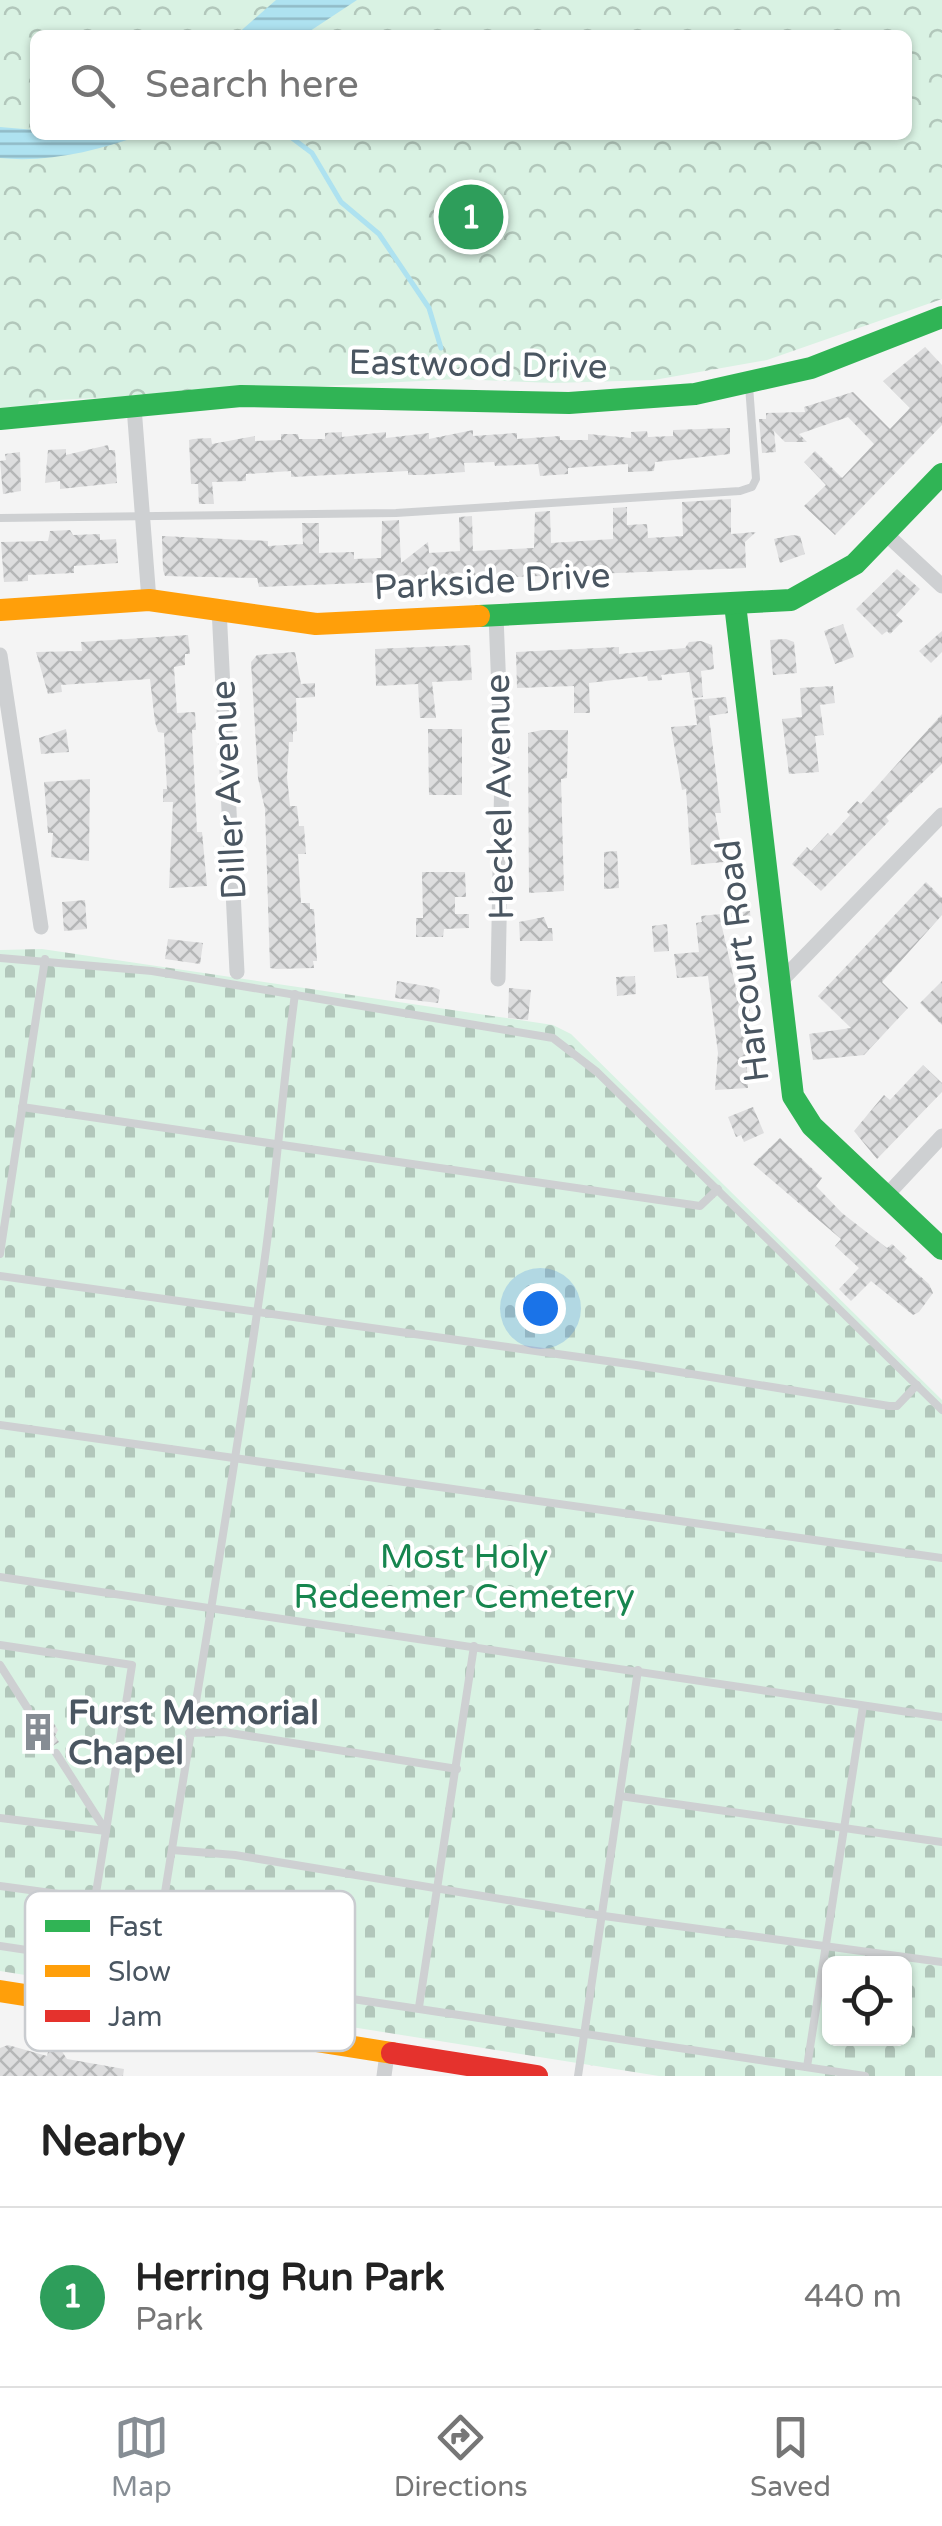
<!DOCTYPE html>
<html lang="en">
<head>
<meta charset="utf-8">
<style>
	body { margin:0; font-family:"Varela Round",sans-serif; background:#f2f2f2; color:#222 }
	.controls { position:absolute; right:30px; bottom:30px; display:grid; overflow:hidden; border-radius:15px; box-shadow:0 2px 8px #0004 }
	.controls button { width:90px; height:90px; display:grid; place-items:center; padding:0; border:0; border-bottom:2px solid #e0e0e0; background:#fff; color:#222; font:50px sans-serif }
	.you { position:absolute; left:540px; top:1308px; width:35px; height:35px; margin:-25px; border:8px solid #fff; border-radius:50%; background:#1a73e8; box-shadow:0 0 0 15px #1a73e833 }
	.badge { display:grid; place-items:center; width:65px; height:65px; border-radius:50%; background:#868d94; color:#fff; font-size:32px; font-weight:700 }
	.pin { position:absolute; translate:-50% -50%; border:5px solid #fff; box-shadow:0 2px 10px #0006 }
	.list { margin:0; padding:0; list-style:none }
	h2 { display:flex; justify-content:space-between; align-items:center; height:130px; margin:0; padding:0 40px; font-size:42px }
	h2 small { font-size:32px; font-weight:400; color:#767676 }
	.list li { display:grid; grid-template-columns:65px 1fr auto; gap:30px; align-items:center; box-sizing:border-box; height:180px; padding:0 40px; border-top:2px solid #e0e0e0 }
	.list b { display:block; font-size:38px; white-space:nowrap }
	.list p { margin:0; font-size:32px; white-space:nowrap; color:#767676 }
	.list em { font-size:32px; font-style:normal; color:#767676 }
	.icon { flex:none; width:55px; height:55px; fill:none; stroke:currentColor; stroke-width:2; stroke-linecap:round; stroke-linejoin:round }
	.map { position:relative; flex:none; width:942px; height:2076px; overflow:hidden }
	.search { position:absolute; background:#fff; box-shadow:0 2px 8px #0004; left:30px; right:30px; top:30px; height:110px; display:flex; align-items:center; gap:25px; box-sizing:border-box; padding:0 35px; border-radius:15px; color:#767676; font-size:38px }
	.sheet { height:310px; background:#fff }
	nav { display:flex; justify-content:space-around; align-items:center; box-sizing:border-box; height:140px; border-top:2px solid #e0e0e0; background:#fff; font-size:28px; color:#767676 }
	nav a { display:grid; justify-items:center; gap:5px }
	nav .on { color:#868d94 }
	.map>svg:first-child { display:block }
	.forest { fill:url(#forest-crowns); fill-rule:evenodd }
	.cemetery { fill:url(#cemetery-stones); fill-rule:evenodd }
	.water { fill:url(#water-rules) }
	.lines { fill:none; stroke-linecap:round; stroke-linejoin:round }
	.stream { stroke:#aee2f0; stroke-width:5 }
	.building { fill:url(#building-cross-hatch) }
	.lane { stroke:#ced0d2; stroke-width:8 }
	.street { stroke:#ced0d2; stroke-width:15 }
	.fast { stroke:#30b455; stroke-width:22 }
	.slow { stroke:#ff9f0a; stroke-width:22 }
	.jam { stroke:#e5322d; stroke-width:22 }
	.labels { text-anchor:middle; stroke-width:8; stroke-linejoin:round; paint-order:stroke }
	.street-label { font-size:35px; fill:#4a5661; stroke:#fff }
	.park-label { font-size:35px; fill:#17864f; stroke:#fff }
	.poi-label { font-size:35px; font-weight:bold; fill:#4a5661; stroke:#fff; text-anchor:start }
	.key { fill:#fff; stroke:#c9ccd0; stroke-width:2.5 }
	.key-label { font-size:28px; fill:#4a5661 }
</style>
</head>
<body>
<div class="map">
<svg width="942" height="2076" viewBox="0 0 942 2076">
	<defs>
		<pattern id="forest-crowns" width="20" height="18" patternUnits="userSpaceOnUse" patternTransform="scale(2.5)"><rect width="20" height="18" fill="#d9f2e3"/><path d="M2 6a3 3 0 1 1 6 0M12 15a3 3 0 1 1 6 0" fill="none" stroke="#b2c7bb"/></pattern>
		<pattern id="cemetery-stones" width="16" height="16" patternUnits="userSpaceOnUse" patternTransform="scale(2.5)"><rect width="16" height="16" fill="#d9f2e3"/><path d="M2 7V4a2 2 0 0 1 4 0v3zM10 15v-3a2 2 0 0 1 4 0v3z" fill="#b2c7bb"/></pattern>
		<pattern id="water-rules" width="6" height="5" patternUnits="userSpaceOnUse" patternTransform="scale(2.5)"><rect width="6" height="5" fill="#aee2f0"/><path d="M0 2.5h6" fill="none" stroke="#90bac6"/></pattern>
		<pattern id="building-cross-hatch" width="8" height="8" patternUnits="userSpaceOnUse" patternTransform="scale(2.5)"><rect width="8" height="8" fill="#ddddde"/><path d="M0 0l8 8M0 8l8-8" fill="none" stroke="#b5b6b7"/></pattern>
	</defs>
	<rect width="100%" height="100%" fill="#f4f4f4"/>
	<path class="forest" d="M0 0H942V299L767 360 654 380 553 383 457 379 39 401 36 409 0 413ZM35 35H907V135H35Z"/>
	<path class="cemetery" d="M42 949 553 1025 571 1034 942 1400V2076H659L0 1971V950ZM830 1964H904V2038H830Z"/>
	<g class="water">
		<polygon points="276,0 357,0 304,35 236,35"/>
		<path d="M0 127 35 130V135H141C97 151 47 163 0 158Z"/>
	</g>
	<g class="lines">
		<polyline class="stream" points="288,135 312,153 341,202 379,234 429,308 441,348"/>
	</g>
	<g class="building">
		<polygon points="925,347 942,365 942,425 835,535 804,506 826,485 804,462 815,451 842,478 874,444 848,417 799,434 807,442 785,442 774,431 776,452 762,453 759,419 766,419 766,413 805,412 804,407 853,392 890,429 910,408 883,381"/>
		<polygon points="730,428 730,454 655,462 654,471 628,472 628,464 568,468 568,474 540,476 538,464 495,466 494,462 464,463 465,472 421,475 408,475 408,471 291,477 291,471 262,473 246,474 246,481 212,482 214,504 199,504 198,484 191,484 189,440 193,439 211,438 212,444 255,436 255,441 281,440 281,434 298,434 299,439 325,439 325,433 342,432 342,437 386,432 386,438 429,433 429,439 473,430 473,436 517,433 517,439 560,436 560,440 588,440 588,434 631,438 631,432 647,431 648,437 673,436 673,430"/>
		<polygon points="108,445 109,450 115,450 117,483 60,489 60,481 45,483 48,450 66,449 66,455"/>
		<polygon points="20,452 21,491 3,494 0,461 6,460 5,454"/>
		<polygon points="731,499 731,534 756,532 745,542 746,568 259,587 257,578 165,576 163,570 162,536 268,541 268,546 303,544 302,523 319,523 319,553 354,552 354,559 381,558 382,521 399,520 401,563 428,542 429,553 460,551 459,517 472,516 473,551 534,548 535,512 550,511 551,543 613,539 613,508 627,507 627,525 647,524 648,538 683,536 682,502"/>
		<polygon points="70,530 73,535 100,534 100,540 116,539 118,563 74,566 74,573 28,575 28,581 4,582 1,542 48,541 50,531"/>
		<polygon points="792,535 800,536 805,554 780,563 774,539"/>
		<polygon points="897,569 920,589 896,615 903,621 890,634 887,631 882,635 856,609"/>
		<polygon points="843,624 854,657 835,664 824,631"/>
		<polygon points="942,631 942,652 931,663 919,651"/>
		<polygon points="188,635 190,654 185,654 185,665 174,667 177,713 195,712 196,730 192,730 197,832 202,832 207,886 169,888 173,802 163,802 163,789 167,789 164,733 158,732 155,722 150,679 61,685 62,692 48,694 36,652 82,651 81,642"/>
		<polygon points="786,639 794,642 797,673 773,675 770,640"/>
		<polygon points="701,641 712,645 714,669 701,671 703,697 693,698 689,672 661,675 662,680 648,681 647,676 589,683 590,713 574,713 574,686 517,688 516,652 619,647 619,654 685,648 689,642"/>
		<polygon points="470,645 472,680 432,682 436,718 420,718 418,684 376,686 375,649"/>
		<polygon points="295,652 301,684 315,683 315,697 296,698 297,731 293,732 293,742 289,742 287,777 290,806 297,806 299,826 304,826 306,854 298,854 301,903 310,903 310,909 314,909 317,961 313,961 314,968 276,969 270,968 265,809 258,778 251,662 257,655"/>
		<polygon points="833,686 835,703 820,705 824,735 815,736 819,772 789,774 782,719 802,717 800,688"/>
		<polygon points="726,697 728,713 709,716 721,813 715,813 724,862 691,865 686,789 682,790 671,727 697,725 694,700"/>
		<polygon points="942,714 942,764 886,817 889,821 821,891 792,864 807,847 811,851 828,833 831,836 850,815 847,812 857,801 861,804"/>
		<polygon points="66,729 69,752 41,754 39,738"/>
		<polygon points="428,729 462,729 462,795 429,795"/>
		<polygon points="542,730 568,730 567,778 561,779 564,891 529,893 528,733"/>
		<polygon points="90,779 89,861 51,857 53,833 48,833 44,782"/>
		<polygon points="617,851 619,888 604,889 604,852"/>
		<polygon points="422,872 465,872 466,897 455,897 455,914 469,914 469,928 444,929 443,937 416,937 416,918 423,918"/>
		<polygon points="926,882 942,898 942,915 882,982 908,1008 864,1055 813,1060 809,1034 851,1028 818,996"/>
		<polygon points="85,900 87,929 64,931 62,902"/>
		<polygon points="750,911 751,924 722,927 736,988 748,995 750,1011 744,1012 748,1088 715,1090 718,1053 708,976 677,978 674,954 699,952 696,923 702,922 701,916"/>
		<polygon points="544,917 548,928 552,928 553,941 520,941 519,922"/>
		<polygon points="667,924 669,951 654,952 652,926"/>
		<polygon points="168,939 203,943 200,964 165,959"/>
		<polygon points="635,976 636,994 617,996 616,977"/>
		<polygon points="397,981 436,988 440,990 438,1003 395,998"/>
		<polygon points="942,981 942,1025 920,1003"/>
		<polygon points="509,988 531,990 528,1020 508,1018"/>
		<polygon points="923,1065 942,1083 942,1092 877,1159 854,1131 884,1095 890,1100"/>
		<polygon points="753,1107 764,1133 744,1142 741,1135 736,1137 728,1117"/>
		<polygon points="780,1138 822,1178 816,1186 842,1213 887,1248 892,1244 907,1258 904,1262 929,1284 933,1293 919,1312 913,1315 871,1281 851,1301 839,1289 859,1268 835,1246 841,1239 753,1164"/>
		<polygon points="40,1711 48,1714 58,1730 55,1736 59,1742 44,1752 38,1742 32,1746 22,1731 27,1728 24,1722"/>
		<polygon points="8,2045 47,2056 49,2048 61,2050 67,2059 124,2069 123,2076 0,2076 0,2048"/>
	</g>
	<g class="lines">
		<g class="lane">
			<polyline points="0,518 396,513 740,491 752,487 756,479 749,386"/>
			<polyline points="0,958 152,971 553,1038 597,1072 942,1410"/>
			<polyline points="22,1107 700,1206 718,1189"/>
			<polyline points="0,1254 45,959"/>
			<polyline points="0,1276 636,1365 889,1406 897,1406 917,1385"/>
			<polyline points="0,1425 942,1558"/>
			<polyline points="0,1577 942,1717"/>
			<polyline points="0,1645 132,1665 106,1831 0,1818"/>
			<polyline points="0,1665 28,1709"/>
			<polyline points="189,1733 224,1732 457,1769"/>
			<polyline points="56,1753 106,1831 95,1899"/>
			<polyline points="620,1796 942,1842"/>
			<polyline points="172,1850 235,1855 604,1916 942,1962"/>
			<polyline points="0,1886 95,1899 153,1968"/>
			<polyline points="0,1946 865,2076"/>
			<path d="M153 1968C190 1731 232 1495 265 1257 277 1170 283 1081 295 994"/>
			<polyline points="419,2007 474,1646"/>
			<polyline points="331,2039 341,1995"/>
			<polyline points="807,2067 863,1706"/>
			<polyline points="578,2076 638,1670"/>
		</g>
		<g class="street">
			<polyline points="134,407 149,600"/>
			<polyline points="885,533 942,586"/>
			<polyline points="219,608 237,972"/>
			<polyline points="496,616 502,766 498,979"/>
			<polyline points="0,655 41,927"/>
			<polyline points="777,985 942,815"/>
			<polyline points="886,1196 942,1136"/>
			<polyline points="384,2076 387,2054"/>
		</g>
		<g class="fast">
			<polyline points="0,419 241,396 569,403 695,394 811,368 942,317"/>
			<polyline points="735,604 793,1096 812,1126 942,1249"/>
			<polyline points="479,616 791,600 855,564 942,474"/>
		</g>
		<g class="slow">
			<polyline points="0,610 149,600 316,624 479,616"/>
			<polyline points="0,1991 392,2053"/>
		</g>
		<polyline class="jam" points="392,2053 537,2076"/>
	</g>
	<defs>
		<g id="building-bare" transform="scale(3)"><path d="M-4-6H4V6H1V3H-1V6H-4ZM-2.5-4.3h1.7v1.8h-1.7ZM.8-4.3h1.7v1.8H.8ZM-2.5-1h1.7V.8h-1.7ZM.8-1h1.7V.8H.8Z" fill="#868d94" stroke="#fff" stroke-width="2.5" paint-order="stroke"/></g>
	</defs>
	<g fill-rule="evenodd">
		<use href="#building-bare" x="38" y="1732"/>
	</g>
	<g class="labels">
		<g class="street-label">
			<text transform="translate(478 364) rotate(1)" y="12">Eastwood Drive</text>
			<text transform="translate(492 581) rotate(-3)" y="12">Parkside Drive</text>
			<text transform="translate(228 790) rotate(-93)" y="12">Diller Avenue</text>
			<text transform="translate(499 797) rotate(-91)" y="12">Heckel Avenue</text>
			<text transform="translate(742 961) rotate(-97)" y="12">Harcourt Road</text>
		</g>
		<g class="park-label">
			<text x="464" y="1568">Most Holy<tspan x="464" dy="40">Redeemer Cemetery</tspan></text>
		</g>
		<g class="poi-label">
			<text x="68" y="1724">Furst Memorial<tspan x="68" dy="40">Chapel</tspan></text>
		</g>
	</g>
	<rect x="25" y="1891" width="330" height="160" rx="15" class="key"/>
	<rect x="45" y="1920" width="45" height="12" fill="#30b455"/>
	<rect x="45" y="1965" width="45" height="12" fill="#ff9f0a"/>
	<rect x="45" y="2010" width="45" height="12" fill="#e5322d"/>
	<g class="key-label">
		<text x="108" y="1936">Fast</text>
		<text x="108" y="1981">Slow</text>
		<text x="108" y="2026">Jam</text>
	</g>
</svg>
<div class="controls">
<button><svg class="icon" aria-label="locate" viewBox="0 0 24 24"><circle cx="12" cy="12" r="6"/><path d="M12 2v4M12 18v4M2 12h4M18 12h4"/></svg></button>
</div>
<div class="you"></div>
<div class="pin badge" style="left:471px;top:217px;background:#2e9e5b">1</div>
<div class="search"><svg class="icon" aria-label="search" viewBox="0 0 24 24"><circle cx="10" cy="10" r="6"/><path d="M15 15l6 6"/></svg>Search here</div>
</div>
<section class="sheet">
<h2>Nearby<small></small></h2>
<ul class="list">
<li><span class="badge" style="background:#2e9e5b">1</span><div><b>Herring Run Park</b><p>Park</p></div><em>440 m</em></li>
</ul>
</section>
<nav>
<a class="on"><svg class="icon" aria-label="map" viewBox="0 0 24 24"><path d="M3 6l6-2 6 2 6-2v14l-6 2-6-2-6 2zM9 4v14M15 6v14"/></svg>Map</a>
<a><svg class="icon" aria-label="directions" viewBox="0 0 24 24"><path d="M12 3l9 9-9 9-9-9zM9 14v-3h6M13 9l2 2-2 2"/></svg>Directions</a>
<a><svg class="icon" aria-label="saved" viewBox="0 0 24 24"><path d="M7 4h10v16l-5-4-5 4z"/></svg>Saved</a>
</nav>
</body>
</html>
